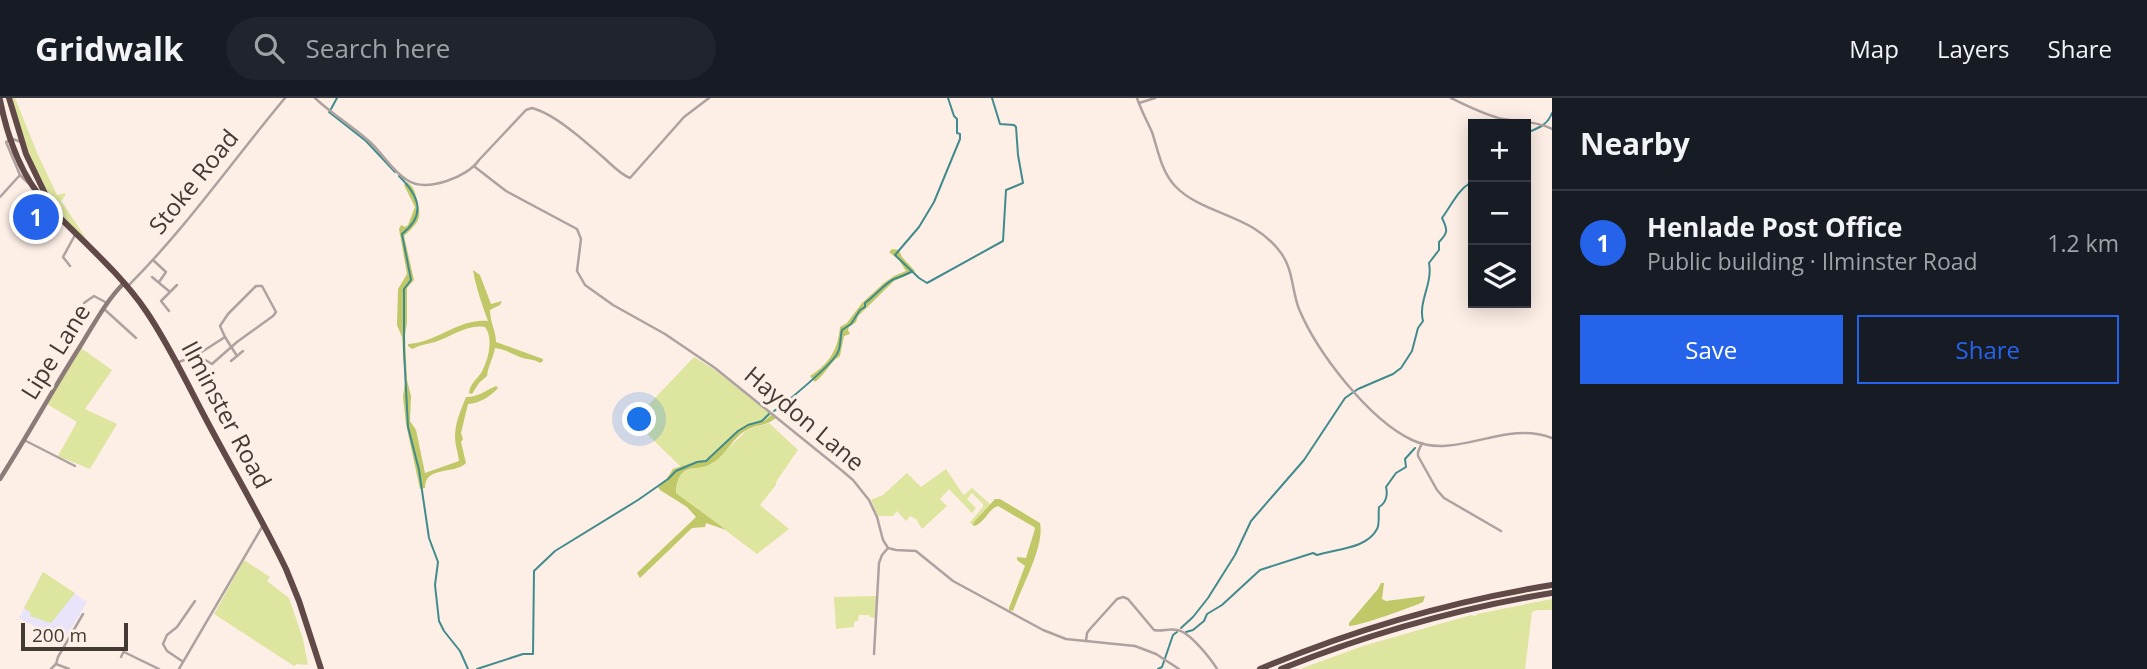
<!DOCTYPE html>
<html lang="en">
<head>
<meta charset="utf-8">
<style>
	body { margin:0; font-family:"Open Sans",sans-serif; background:#20242c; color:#f1f3f6 }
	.controls { position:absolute; right:21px; top:21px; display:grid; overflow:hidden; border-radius:0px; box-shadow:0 4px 18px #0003 }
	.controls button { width:63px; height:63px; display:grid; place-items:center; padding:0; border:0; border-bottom:2px solid #363941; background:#171b24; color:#f1f3f6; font:35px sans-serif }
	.scale { position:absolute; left:21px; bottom:18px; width:107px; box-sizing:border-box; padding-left:7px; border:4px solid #433a34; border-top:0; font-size:19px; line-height:24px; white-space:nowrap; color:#433a34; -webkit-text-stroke:5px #fdefe6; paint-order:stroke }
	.you { position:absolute; left:640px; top:322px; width:24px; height:24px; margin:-18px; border:5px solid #fff; border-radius:50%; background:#1a73e8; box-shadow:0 0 0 10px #1a73e833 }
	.badge { display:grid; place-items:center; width:46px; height:46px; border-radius:50%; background:#2563eb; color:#fff; font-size:23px; font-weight:700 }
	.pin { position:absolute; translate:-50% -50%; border:4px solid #fff; box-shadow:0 2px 7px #0006 }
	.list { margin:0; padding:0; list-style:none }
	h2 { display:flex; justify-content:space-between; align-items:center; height:91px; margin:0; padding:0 28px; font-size:30px }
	h2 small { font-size:23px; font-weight:400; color:#9ea1a6 }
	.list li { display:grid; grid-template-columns:46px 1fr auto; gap:21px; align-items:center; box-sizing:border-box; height:105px; padding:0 28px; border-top:2px solid #363941 }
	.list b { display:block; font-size:26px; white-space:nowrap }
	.list p { margin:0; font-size:23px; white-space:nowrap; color:#9ea1a6 }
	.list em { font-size:23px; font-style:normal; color:#9ea1a6 }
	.actions { display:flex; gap:14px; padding:21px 28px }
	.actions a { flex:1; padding:16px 0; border:2px solid #2563eb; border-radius:0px; text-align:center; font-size:24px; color:#2563eb }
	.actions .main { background:#2563eb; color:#fff }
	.icon { flex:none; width:38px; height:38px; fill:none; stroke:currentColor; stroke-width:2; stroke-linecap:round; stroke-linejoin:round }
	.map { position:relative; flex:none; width:1552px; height:571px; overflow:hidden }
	header { display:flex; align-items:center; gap:42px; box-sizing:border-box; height:98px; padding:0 35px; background:#171b24; border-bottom:2px solid #363941 }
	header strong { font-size:33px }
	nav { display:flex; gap:38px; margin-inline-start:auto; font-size:24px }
	.search { width:490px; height:63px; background:#20242c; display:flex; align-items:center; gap:18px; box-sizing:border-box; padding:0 24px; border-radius:38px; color:#9ea1a6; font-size:26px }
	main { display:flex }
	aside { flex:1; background:#171b24 }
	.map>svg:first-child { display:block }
	.education { fill:#e9e4fa }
	.green { fill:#dde59f }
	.forest { fill:#c0c867 }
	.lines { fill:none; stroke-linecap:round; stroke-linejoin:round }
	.stream { stroke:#418b8e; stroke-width:2 }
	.street { stroke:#aea2a0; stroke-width:2.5 }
	.secondary { stroke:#8d7b79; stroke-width:4.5 }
	.highway { stroke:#604946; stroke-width:6 }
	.labels { text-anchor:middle; stroke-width:6; stroke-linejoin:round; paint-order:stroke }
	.street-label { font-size:24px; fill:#433a34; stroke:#fdefe6 }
</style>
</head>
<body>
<header>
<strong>Gridwalk</strong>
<div class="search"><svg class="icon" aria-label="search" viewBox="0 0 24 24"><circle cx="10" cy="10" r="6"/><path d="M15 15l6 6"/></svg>Search here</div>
<nav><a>Map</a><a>Layers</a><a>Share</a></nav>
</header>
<main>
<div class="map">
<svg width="1552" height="571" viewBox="0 0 1552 571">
	<rect width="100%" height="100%" fill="#fdefe6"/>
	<polygon class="education" points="43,474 87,504 63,544 19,520"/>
	<g class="green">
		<path d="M10 0H15L38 57 57 97 65 95V98L61 103 85 139 83 140C44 101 26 52 10 0Z"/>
		<polygon points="81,250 112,272 85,311 117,326 90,371 58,358 77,324 47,306"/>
		<polygon points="694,259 715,272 772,317 764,323 741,330 705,363 701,362 681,369 642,331 635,321"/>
		<polygon points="769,325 798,352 776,384 776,387 760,407 789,431 757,456 676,395 678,383 681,375 699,368 712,366 747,332"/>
		<polygon points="946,371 962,395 964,397 972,390 990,406 973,425 976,428 973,428 970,424 983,409 983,406 972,395 967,401 976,410 972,415 949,391 940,401 947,408 922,431 916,421 910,418 906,423 897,413 893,418 878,418 871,402 883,397 907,375 921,389"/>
		<polygon points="244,462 270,479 267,483 289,500 303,541 308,567 297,566 294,568 214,516"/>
		<polygon points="43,474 75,495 51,525 30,518 31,515 24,510"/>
		<polygon points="876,498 875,520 870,519 869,517 859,517 858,523 854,524 854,529 836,531 834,499"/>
		<polygon points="1552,501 1552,512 1537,512 1532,514 1525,571 1300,571 1363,548 1471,517 1476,518 1477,516"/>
	</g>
	<g class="forest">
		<path d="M407 84C413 89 414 91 416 98 422 120 421 122 404 138L414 182 407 190V225L405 237 407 282 411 298 410 323 416 332 425 375 459 363C458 355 455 347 455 339 455 324 461 312 466 299 479 299 484 293 496 288L498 290C492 297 479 306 468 306L461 335 463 341 461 344 466 365C455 377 425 367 425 390L420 391 406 326 403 299 405 284 402 239 397 227 398 191 407 176 399 131 401 127 405 129 408 127 415 109 404 87Z"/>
		<path d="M892 151 899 152 902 159 915 173 914 174 894 183 858 218 856 224 849 229 848 232 850 236 844 238 840 258C830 264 825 277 815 284L810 278C829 266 838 252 840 229L847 225 862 205 884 185 894 178 906 173 899 162 889 154Z"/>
		<path d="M473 172 480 177 491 206 502 203 500 207 490 212C490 224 496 233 496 244L543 261V263L540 265C534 261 530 262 523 260 513 257 506 251 495 250 493 261 488 268 487 278L479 285 472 296 469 295C470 286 476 282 481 275 488 263 494 241 485 229 467 226 451 239 435 244 427 246 420 247 412 251L408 248V246C436 245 459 220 488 223 482 206 476 190 473 172Z"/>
		<path d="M772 317 776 320C764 329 756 326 745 333 733 340 726 356 714 364 696 376 678 361 676 395L726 432 706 425 705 429 692 430 640 480 637 475 696 419 687 409 660 392 658 389 666 382 673 371 701 362 705 363 741 330 764 323Z"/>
		<path d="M995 401H1000L1040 425C1045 448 1021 490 1013 513L1009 512V510L1025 468 1017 462V459L1026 460 1035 431 1034 429 998 408C988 411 985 425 974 428L973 425Z"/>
		<path d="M1381 485H1384L1382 501 1386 503 1425 498 1423 504C1413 509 1359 528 1349 528V525L1378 491Z"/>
	</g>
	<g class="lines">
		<g class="stream">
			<polyline points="948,0 954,18 957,21 957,35 960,36 960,41 934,104 919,129 895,157 919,180 927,185 1003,143 1006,92 1023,85 1018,57 1016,29 1014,27 1000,26 992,0"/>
			<polyline points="331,11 337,0"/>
			<polyline points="329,14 366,43 395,74"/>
			<path d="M1526 35C1538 30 1547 28 1552 15"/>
			<path d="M399 78C420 99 426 117 402 136L411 182 404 191V253L408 329 419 372 429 440 438 464 435 487 439 523 444 533 460 553 468 571"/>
			<path d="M774 313C786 305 834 265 838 254 841 248 840 239 842 232L851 226 860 212 865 209V205C874 199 885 185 894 181 900 179 905 177 911 174"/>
			<path d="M1181 530 1193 519 1208 500 1235 457 1251 423 1304 362 1345 300 1358 291 1393 276 1401 270 1412 253 1418 230 1423 223C1418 203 1433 186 1429 165L1439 152V144C1448 135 1448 132 1442 120 1451 108 1458 92 1470 85L1471 73 1473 69"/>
			<path d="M1186 534 1193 532 1204 523 1207 516 1222 507 1260 472 1313 455 1317 457C1335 451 1367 451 1377 431 1380 426 1378 416 1379 409 1386 405 1388 397 1386 389L1396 375 1406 369 1405 361 1415 350"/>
			<polyline points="477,571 523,556 533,556 534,473 555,453 638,402 668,381 676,373 697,364 706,363 738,333 748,327 762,323 769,316"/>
			<polyline points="1158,571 1162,569 1173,537 1177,534"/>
		</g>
		<g class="street">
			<path d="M315 0C332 16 352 28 370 44 383 56 392 73 407 82 426 95 468 79 479 62L526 12 532 10C555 16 586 44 604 60 612 67 620 76 630 80L684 19 709 0"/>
			<path d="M1137 0C1141 12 1147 23 1152 34 1158 52 1161 73 1175 88 1204 118 1252 115 1281 155 1293 171 1292 193 1299 211 1317 254 1368 321 1412 342 1456 363 1504 321 1552 340"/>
			<path d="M1451 0C1468 8 1485 17 1503 21 1520 24 1536 23 1552 31"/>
			<polyline points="1139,5 1155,0"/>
			<polyline points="21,44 13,41 6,44 20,77 28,85"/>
			<polyline points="475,69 506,93 577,131 581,141 577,173 585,187 613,207 665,236 715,270 840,371 853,382 869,402 877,419 883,442 888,450 896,452 916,453 953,483 1043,532 1066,541 1135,548 1156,556 1179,571"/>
			<polyline points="0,99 20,77"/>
			<polyline points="153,162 166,174 159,184"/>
			<polyline points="70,168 63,159 75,137"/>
			<polyline points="152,179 170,194"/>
			<path d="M128 188C186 130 233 62 285 0"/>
			<polyline points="84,205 94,198 107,205"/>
			<polyline points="103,210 136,240"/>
			<polyline points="169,213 161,203 177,187"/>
			<polyline points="225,239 237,258 243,253"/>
			<polyline points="231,263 237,258"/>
			<polyline points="179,264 197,257 225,239 220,228 228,216 256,188 262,188 276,214 273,218 237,244 212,266 197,257"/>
			<polyline points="26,343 75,368"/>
			<polyline points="1422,345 1418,354 1418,358 1437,392 1444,400 1501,433"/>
			<path d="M1086 543 1087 535 1090 531 1117 501 1123 499 1128 501 1154 532C1162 534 1169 530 1177 532 1189 533 1211 561 1217 571"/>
			<polyline points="124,554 159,571"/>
			<polyline points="874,556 879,465 882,457 888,450"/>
			<polyline points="121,559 126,549"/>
			<polyline points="182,563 167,553 163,546 167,537 177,529 195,503"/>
			<polyline points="56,566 69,571"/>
			<polyline points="51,571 56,566 58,559 83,516"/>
			<polyline points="179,571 262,429"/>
		</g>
		<path class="secondary" d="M0 381C28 337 53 291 81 247 94 226 106 203 124 185"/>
		<g class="highway">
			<polyline points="9,0 26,56 51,108"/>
			<path d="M0 2C7 37 20 76 45 104 78 140 118 172 146 213 170 248 188 288 208 325 234 374 262 421 286 471L299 503 321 571"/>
			<path d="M1260 571C1353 532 1452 503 1552 487"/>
			<path d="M1281 571C1368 536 1460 510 1552 495"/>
		</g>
	</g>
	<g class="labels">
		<g class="street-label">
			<text transform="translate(194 84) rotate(-51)" y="8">Stoke Road</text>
			<text transform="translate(56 254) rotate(-58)" y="8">Lipe Lane</text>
			<text transform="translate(226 317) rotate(62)" y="8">Ilminster Road</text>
			<text transform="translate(804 321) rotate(40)" y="8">Haydon Lane</text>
		</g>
	</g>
</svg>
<div class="controls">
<button>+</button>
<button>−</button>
<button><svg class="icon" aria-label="layers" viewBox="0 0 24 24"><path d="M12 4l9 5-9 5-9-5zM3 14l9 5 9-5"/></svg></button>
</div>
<div class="scale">200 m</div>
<div class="you"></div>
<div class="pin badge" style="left:36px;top:119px">1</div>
</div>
<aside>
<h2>Nearby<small></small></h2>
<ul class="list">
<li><span class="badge">1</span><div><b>Henlade Post Office</b><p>Public building · Ilminster Road</p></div><em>1.2 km</em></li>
</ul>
<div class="actions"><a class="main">Save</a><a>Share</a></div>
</aside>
</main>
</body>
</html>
